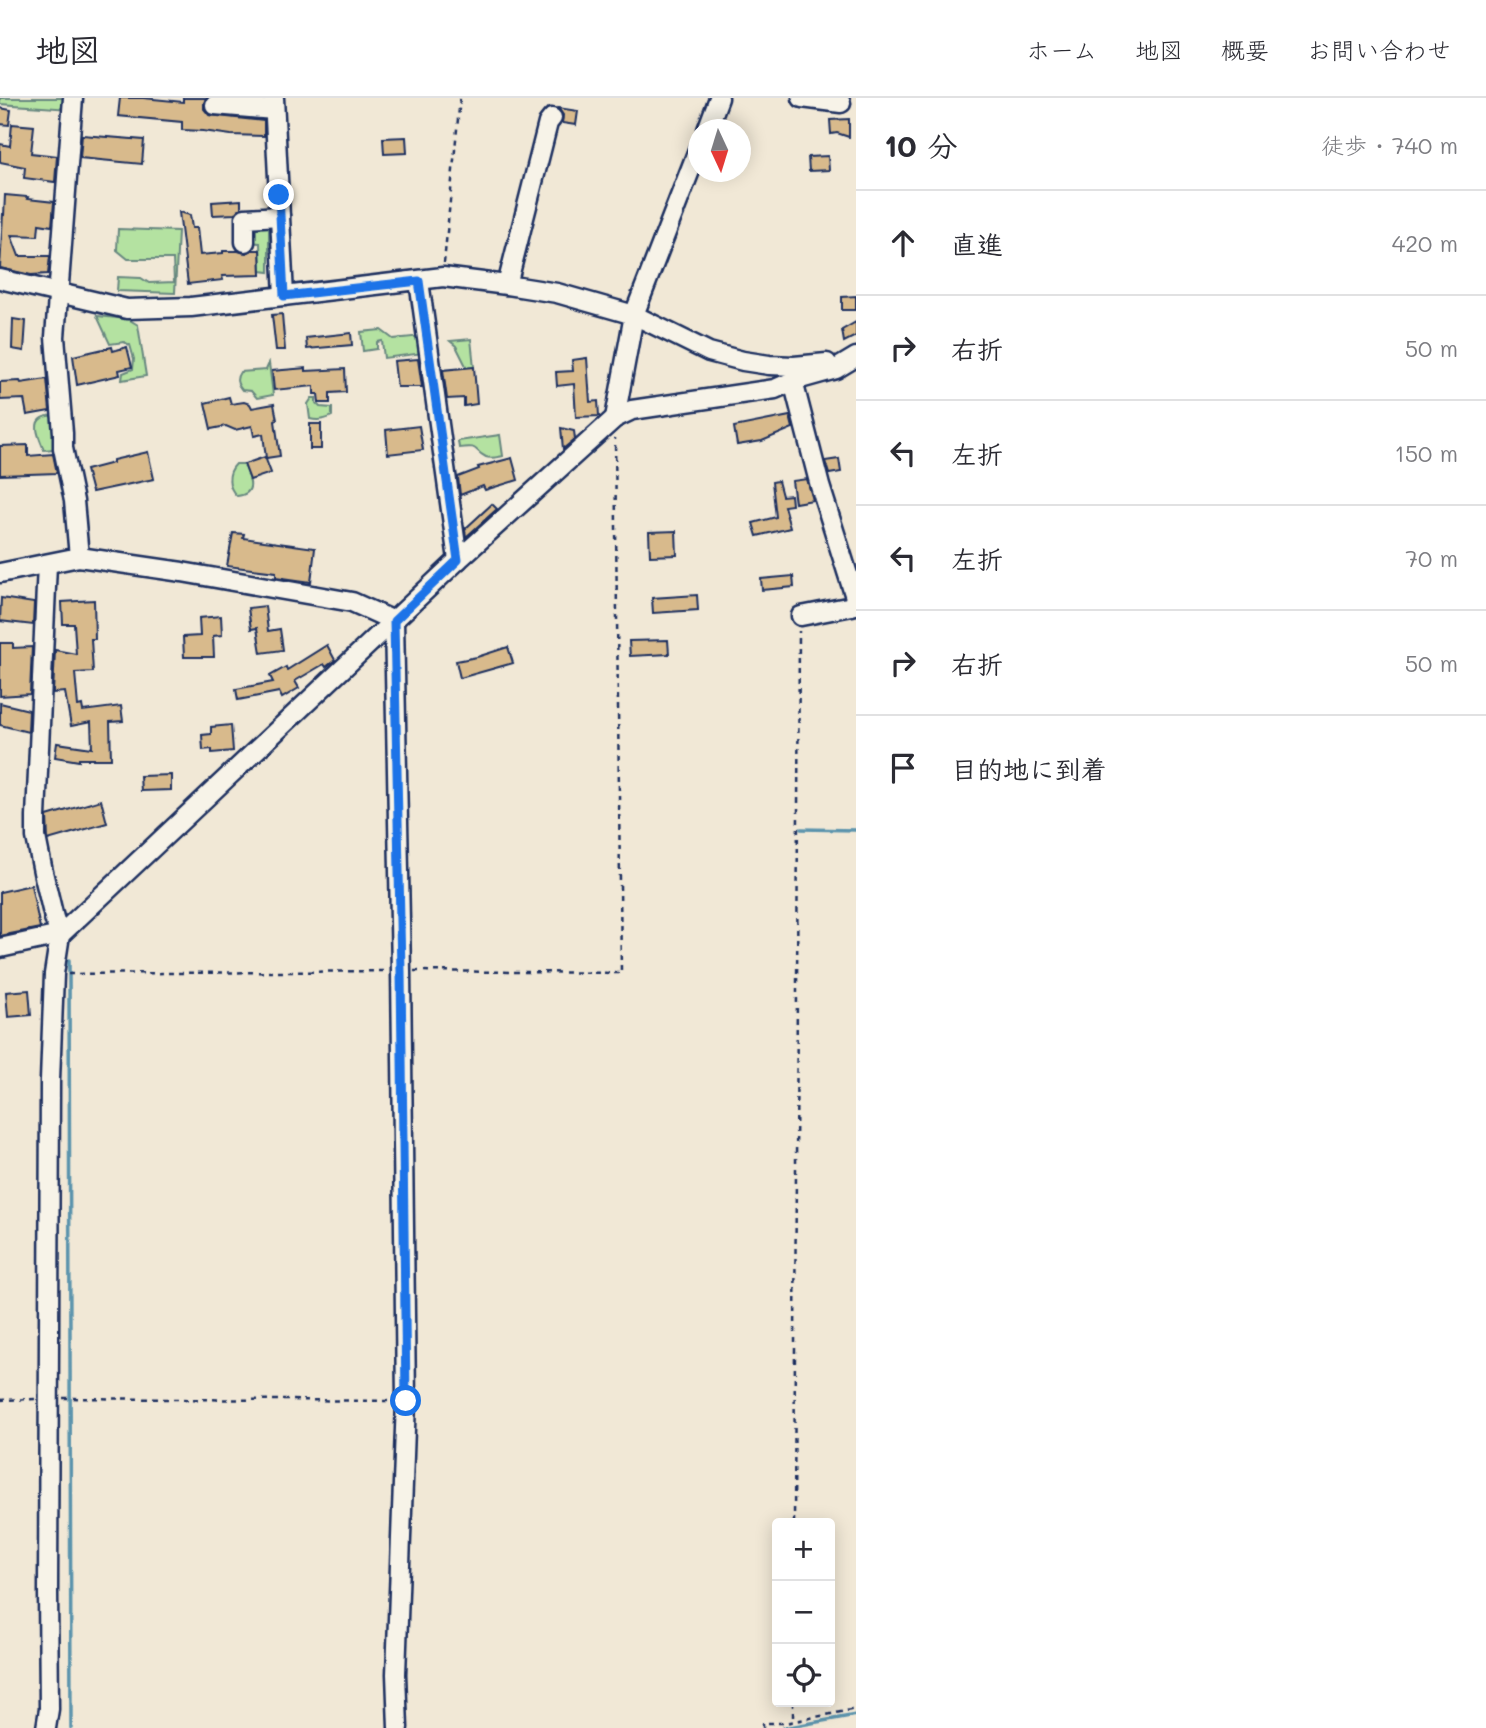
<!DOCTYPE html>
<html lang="ja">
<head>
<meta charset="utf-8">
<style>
	body { margin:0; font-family:Mali,"Klee One",sans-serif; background:#f7f7f7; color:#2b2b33 }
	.controls { position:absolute; right:21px; bottom:21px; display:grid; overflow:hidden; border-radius:7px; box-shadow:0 4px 18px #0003 }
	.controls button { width:63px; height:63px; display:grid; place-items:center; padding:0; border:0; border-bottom:2px solid #e1e1e2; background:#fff; color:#2b2b33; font:35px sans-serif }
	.compass { position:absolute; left:688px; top:21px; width:63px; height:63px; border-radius:50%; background:#fff; box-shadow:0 4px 18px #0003; rotate:176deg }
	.stop { position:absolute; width:21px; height:21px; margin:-16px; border:5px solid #1a73e8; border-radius:50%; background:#fff }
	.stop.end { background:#1a73e8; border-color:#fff; box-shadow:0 2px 7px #0008 }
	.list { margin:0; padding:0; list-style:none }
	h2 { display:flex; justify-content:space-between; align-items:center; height:91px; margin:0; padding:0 28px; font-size:30px }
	h2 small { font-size:23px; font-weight:400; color:#7c7c81 }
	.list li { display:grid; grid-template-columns:46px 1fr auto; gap:21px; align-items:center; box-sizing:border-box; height:105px; padding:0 28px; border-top:2px solid #e1e1e2 }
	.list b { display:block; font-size:26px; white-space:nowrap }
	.list em { font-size:23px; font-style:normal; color:#7c7c81 }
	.icon { flex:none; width:38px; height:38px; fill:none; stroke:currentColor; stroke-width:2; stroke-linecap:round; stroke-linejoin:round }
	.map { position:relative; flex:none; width:856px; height:1630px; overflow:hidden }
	header { display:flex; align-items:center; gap:42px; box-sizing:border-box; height:98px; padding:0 35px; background:#fff; border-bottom:2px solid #e1e1e2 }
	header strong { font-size:33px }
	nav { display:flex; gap:38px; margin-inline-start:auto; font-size:24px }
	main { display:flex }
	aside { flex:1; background:#fff }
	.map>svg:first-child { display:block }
	.green { fill:#b4e2a1; stroke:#688880; stroke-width:2 }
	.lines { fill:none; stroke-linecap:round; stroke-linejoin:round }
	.stream { stroke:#5c94ad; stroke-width:3.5 }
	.building { fill:#d8ba8c; stroke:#1b2f5e; stroke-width:2 }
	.minor-casing { stroke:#1b2f5e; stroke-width:23 }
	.path { stroke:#1b2f5e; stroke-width:2.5; stroke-dasharray:5 5; stroke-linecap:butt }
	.minor { stroke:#f7f3e8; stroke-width:18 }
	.route { stroke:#1a73e8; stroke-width:9 }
</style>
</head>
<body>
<header>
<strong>地図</strong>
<nav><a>ホーム</a><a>地図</a><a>概要</a><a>お問い合わせ</a></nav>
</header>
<main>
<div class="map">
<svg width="856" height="1630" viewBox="0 0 856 1630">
	<rect width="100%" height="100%" fill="#f1e8d6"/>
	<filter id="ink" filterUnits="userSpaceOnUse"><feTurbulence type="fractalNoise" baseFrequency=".0143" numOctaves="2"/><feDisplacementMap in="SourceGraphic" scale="14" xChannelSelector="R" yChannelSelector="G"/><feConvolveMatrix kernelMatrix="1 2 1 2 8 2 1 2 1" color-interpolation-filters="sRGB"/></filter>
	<g filter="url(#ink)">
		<g class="green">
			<polygon points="0,0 71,0 70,11 0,6"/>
			<polygon points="245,121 269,121 269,174 261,173 260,145 245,144"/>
			<polygon points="118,131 178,133 175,195 117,193 118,179 141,180 149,185 174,184 173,161 128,161 117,152"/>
			<polygon points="97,218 128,221 138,227 146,278 122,282 123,275 133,271 134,261 130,247 124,244 110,246"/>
			<polygon points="381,232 393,241 422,238 424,255 384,260 382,243 377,244 377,251 363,253 361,234"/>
			<polygon points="471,241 474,269 467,270 456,248 450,243"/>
			<path d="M269 265 273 297 257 300 251 293 242 292C237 286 235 281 240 274L266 272Z"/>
			<path d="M312 300H316V305L320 309 332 310V318C325 322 318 323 310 321L308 306Z"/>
			<path d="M59 317 63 350 44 352C41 343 31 326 42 320 46 317 55 318 59 317Z"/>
			<path d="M500 337 503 358C498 359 491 361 486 359 472 352 481 347 459 350L458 343Z"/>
			<path d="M236 366H244C249 379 258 396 237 398 227 389 227 375 236 366Z"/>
		</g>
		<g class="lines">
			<g class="stream">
				<polyline points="801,731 856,732"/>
				<polyline points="69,862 71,1630"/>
				<polyline points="784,1630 856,1617"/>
			</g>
		</g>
		<g class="building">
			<polygon points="120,0 143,0 183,4 183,0 206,0 204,5 204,11 209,17 264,23 264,38 231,37 203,33 182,32 182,24 118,18"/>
			<polygon points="0,10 11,12 9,27 0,26"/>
			<polygon points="558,10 578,13 576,27 562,25 563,17"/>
			<polygon points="849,21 849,39 837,35 831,36 830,22"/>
			<polygon points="12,26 34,28 31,55 57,58 55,84 24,80 25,69 0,64 0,46 10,48"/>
			<polygon points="82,37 144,42 142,66 80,60"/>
			<polygon points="406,39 407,55 384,56 383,40"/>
			<polygon points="828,58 829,72 809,73 808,59"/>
			<polygon points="5,97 28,99 27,101 54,104 52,128 39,126 38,138 11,137 19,158 50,158 48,176 31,177 0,170 3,115 4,118"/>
			<polygon points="241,102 241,110 235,116 213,117 212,104"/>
			<polygon points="179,114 190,117 192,130 197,130 200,157 223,155 223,153 238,153 246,155 252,152 260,152 261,177 222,178 223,182 188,186"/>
			<polygon points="856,198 856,212 842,212 842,199"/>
			<polygon points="282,216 285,252 276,252 272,217"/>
			<polygon points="13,221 26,223 24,253 12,251"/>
			<polygon points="856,224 856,238 844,244 842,232"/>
			<polygon points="351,235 352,247 307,251 306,240"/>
			<polygon points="112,249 113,253 127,249 132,269 119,272 120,277 77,287 73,258"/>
			<polygon points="587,260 590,304 598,303 599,318 576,319 574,286 557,288 556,274 573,273 572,262"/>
			<polygon points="418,261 422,289 397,289 394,263"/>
			<polygon points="474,269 477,306 464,308 464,300 447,301 443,272"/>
			<polygon points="306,270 306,273 345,271 346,294 330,295 330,305 319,305 318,296 314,296 314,288 274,292 272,273"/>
			<polygon points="47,281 50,313 27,317 24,301 0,302 0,284 20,283 21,285"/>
			<polygon points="229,299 231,306 244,304 250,306 252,310 274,306 277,322 275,323 280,358 266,360 263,336 254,338 252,328 235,332 226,328 211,331 205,305"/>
			<polygon points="790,318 793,330 762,343 737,347 734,329"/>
			<rect x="310" y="326" width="11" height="25"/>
			<polygon points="419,328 423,352 388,356 386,332"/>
			<polygon points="561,330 574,333 575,341 563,351"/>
			<polygon points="28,347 28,358 53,356 57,375 0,377 0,348"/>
			<polygon points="148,354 154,381 92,394 86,372 113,365 113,362"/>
			<polygon points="265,359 271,375 250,382 244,366"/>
			<polygon points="512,360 518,382 485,392 483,388 460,397 458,379 479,371 478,369"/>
			<polygon points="839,361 841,374 829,376 825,363"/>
			<polygon points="807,381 813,402 795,405 792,383"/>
			<polygon points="778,383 782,398 791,397 792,407 784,408 790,430 757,438 753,425 776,419 772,384"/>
			<polygon points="492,406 497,411 466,439 465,431"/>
			<polygon points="676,433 677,457 650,458 649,434"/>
			<polygon points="233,435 244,436 243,440 315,450 311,484 276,479 276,474 227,468"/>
			<polygon points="793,478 794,489 762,492 761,481"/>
			<polygon points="697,497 698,512 653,515 652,500"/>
			<polygon points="1,500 34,505 33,527 0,523"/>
			<polygon points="94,502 95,541 91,541 93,574 75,575 78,608 82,607 83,613 121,608 123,623 110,624 111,661 79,661 79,663 55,659 57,645 92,650 91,624 71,628 65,594 53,595 55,552 76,556 74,526 63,526 62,504"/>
			<polygon points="265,508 268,533 280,531 283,552 261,555 257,530 251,531 248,510"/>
			<polygon points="221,518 222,537 213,538 214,559 184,559 183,539 200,538 199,520"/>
			<polygon points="668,542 669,556 630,558 629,543"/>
			<polygon points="0,545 13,545 13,550 32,549 30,596 0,598"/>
			<polygon points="327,547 335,562 326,569 324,566 295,583 299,590 282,600 279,594 238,602 236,591 273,584 270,578 286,569 287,572"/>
			<polygon points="508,549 513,565 460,580 456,563 477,559"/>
			<polygon points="0,605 29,612 28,634 0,627"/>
			<polygon points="231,627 233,653 212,655 212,651 203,652 202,637 211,636 211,629"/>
			<polygon points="171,677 171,692 141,693 140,678"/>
			<polygon points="101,702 107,725 48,742 47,718"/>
			<polygon points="31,787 40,830 0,838 0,794"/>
			<polygon points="29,892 31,917 8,919 6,894"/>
		</g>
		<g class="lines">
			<g class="minor-casing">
				<g id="minor">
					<polyline points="73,0 55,239 63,335 63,350 74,403 79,459"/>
					<polyline points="274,0 284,198"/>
					<polyline points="802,0 841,5"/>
					<polyline points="215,7 274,12"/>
					<polyline points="707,32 719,0"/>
					<polyline points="245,144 245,120 280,118"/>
					<polyline points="0,181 127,211 191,209 443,179 507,187 557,195 634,217 709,254 743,263 769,267 794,268 827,265"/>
					<polyline points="419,183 458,462"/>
					<polyline points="507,187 548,25 552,20"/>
					<polyline points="793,283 820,388 855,499 852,508 801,518"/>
					<polyline points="615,320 634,217 698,52"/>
					<polyline points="0,475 79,459 182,474 352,504 394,523"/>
					<polyline points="394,523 401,873 406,1303 396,1576 398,1630"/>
					<polyline points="0,850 60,837 458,462 615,320 632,312 775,291 793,283 836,271 856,259"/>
					<polyline points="46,1630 49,1611 48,1493 50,982 54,876 60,837 54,820 43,774 36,739 36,719 47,466"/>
				</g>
			</g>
			<g class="path">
				<polyline points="444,165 460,0"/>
				<polyline points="414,873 621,875 615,340"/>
				<polyline points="68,876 387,873"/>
				<polyline points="63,1300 392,1303"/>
				<polyline points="0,1302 35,1301"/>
				<polyline points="794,1425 799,533"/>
				<polyline points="793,1604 793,1623"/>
				<polyline points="763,1630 763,1625 785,1625 856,1611"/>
			</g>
			<use href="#minor" class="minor"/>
		</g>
	</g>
	<g class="lines" filter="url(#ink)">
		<polyline class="route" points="279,97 284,198 419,183 458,462 394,523 401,873 406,1303"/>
	</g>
</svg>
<div class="controls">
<button>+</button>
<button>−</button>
<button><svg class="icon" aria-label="locate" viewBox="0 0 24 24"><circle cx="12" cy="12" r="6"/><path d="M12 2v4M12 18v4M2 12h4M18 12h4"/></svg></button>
</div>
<svg class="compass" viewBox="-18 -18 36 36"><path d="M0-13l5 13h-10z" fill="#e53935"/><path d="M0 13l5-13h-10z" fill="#7c7c81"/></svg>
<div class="stop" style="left:406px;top:1303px"></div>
<div class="stop end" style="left:279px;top:97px"></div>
</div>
<aside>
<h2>10 分<small>徒歩 · 740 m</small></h2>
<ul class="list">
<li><svg class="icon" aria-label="ahead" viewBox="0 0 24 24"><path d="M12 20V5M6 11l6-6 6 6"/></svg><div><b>直進</b></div><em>420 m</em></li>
<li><svg class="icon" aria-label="right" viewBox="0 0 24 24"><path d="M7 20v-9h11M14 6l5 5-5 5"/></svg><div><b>右折</b></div><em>50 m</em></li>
<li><svg class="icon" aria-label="left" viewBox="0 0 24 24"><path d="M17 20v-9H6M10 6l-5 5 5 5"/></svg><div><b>左折</b></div><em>150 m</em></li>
<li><svg class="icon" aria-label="left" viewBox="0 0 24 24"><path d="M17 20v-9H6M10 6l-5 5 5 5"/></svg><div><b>左折</b></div><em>70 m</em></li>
<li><svg class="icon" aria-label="right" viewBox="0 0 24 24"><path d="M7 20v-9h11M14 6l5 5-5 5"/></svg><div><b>右折</b></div><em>50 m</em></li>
<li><svg class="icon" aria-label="arrive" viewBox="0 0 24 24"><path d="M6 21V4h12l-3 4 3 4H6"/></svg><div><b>目的地に到着</b></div></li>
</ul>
</aside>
</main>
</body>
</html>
